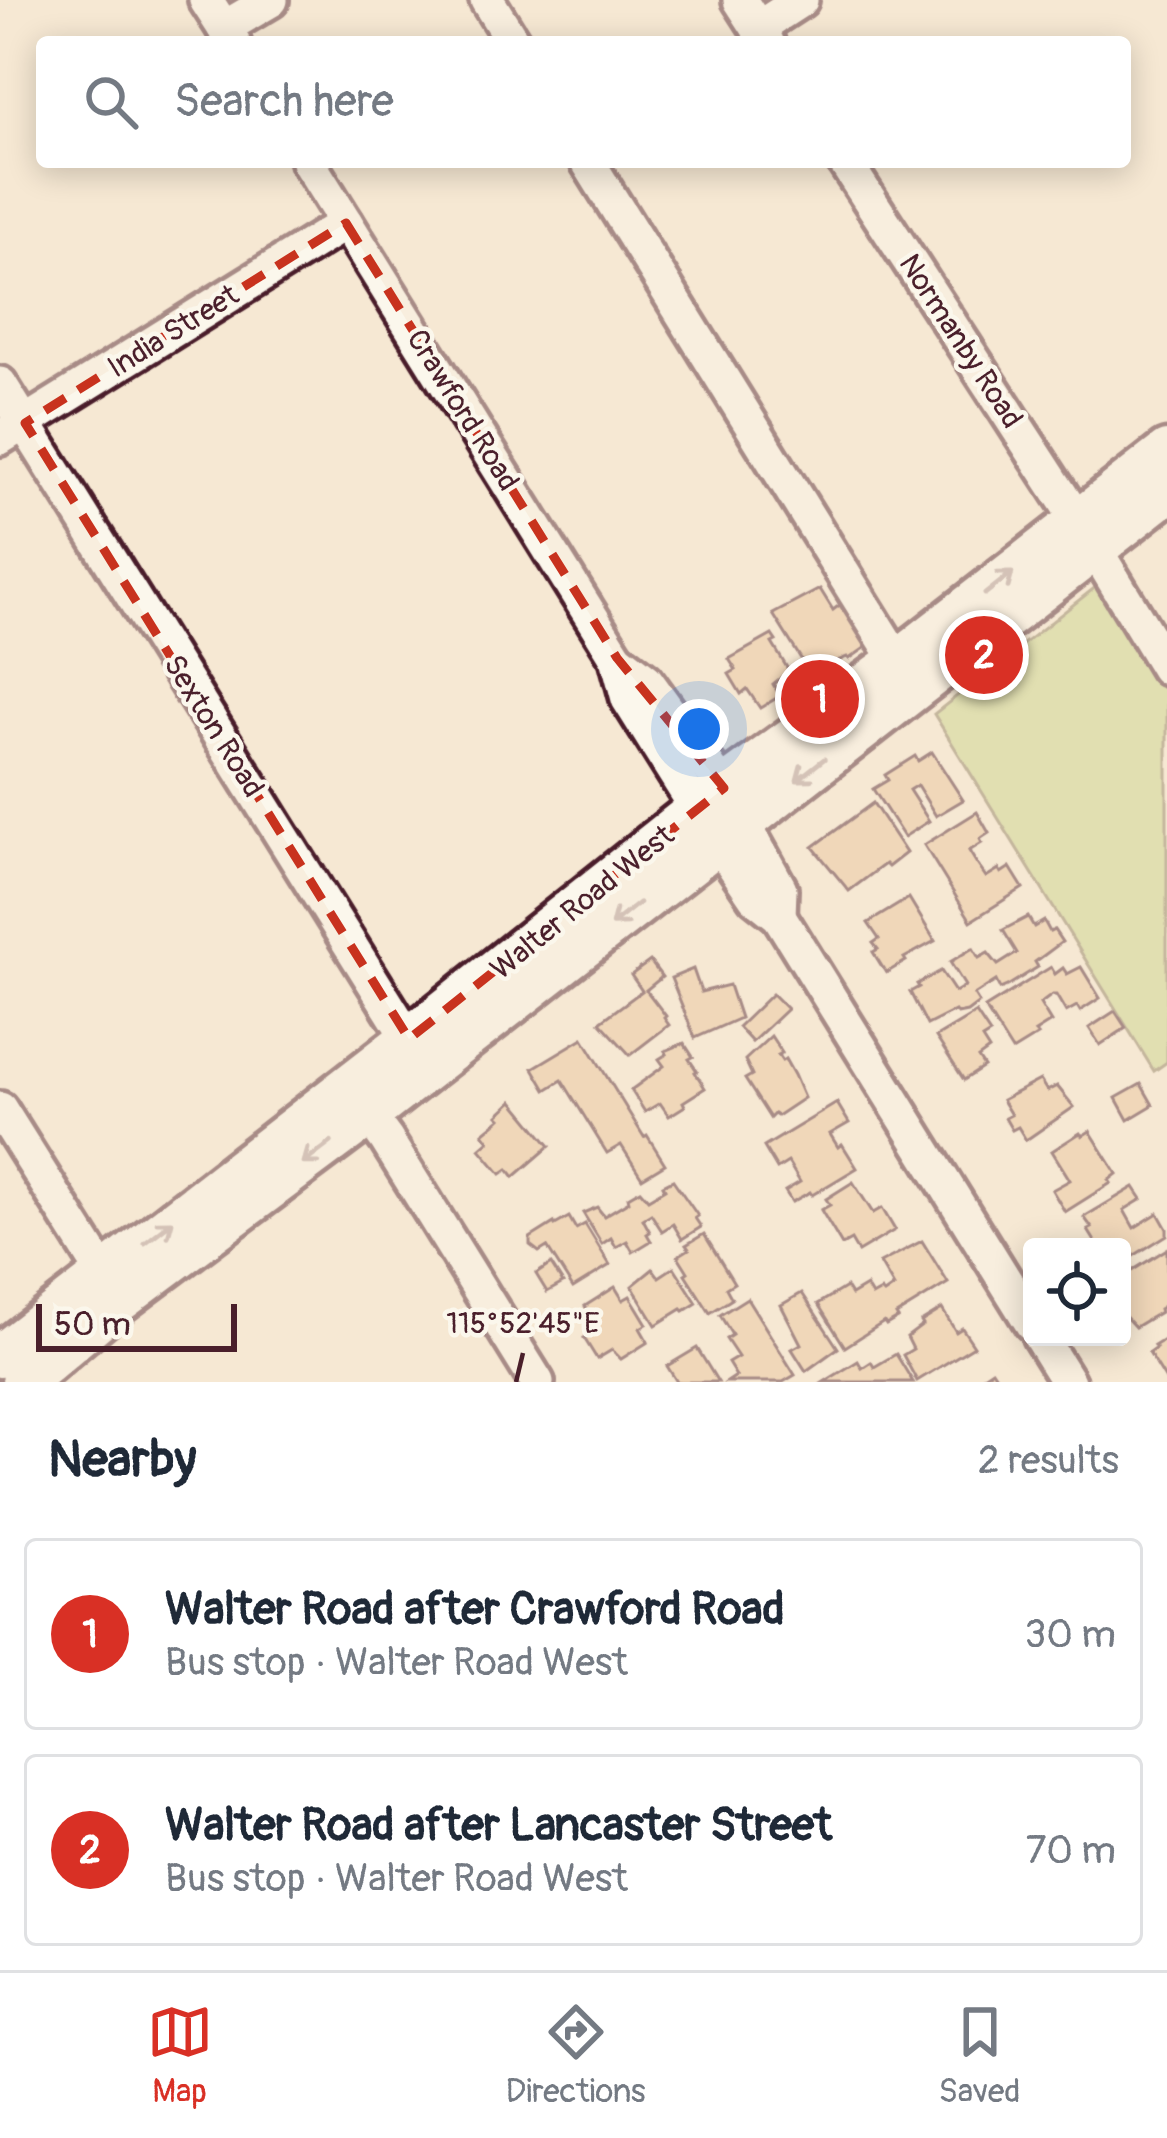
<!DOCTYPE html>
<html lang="en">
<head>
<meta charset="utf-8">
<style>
	body { margin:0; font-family:Pangolin,sans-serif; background:#f2f2f3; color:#1f2937 }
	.controls { position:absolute; right:36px; bottom:36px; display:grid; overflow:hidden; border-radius:12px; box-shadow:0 6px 30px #0003 }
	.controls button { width:108px; height:108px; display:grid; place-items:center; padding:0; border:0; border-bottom:3px solid #e0e1e3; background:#fff; color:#1f2937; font:60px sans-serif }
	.scale { position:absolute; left:36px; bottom:30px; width:201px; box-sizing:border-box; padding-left:12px; border:6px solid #4a1f2b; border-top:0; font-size:33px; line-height:42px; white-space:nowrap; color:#4a1f2b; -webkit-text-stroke:9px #fbf7ec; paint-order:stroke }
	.you { position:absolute; left:699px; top:729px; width:42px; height:42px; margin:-30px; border:9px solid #fff; border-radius:50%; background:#1a73e8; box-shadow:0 0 0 18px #1a73e833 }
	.badge { display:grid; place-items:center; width:78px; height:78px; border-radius:50%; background:#d93025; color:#fff; font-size:39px; font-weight:700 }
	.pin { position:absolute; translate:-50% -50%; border:6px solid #fff; box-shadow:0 3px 12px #0006 }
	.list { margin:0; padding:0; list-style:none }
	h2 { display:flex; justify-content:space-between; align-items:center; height:156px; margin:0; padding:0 48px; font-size:51px }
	h2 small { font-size:39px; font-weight:400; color:#747a83 }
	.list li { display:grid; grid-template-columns:78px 1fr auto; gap:36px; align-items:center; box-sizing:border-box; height:192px; margin:0 24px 24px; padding:0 24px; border:3px solid #e0e1e3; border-radius:12px }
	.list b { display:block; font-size:45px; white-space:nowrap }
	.list p { margin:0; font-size:39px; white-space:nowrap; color:#747a83 }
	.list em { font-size:39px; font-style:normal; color:#747a83 }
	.icon { flex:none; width:66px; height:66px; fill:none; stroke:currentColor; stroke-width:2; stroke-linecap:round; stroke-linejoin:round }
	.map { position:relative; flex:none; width:1167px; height:1382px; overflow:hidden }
	.search { position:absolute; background:#fff; box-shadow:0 6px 30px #0003; left:36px; right:36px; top:36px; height:132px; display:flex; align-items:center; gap:30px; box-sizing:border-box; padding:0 42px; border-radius:12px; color:#747a83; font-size:45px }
	.sheet { height:588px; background:#fff }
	nav { display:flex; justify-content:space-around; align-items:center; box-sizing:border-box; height:168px; border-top:3px solid #e0e1e3; background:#fff; font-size:33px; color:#747a83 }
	nav a { display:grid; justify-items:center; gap:6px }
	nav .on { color:#d93025 }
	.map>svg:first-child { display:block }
	.green { fill:#c7d488; stroke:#887a5a; stroke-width:3 }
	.building { fill:#e9c49a; stroke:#4a1f2b; stroke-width:3 }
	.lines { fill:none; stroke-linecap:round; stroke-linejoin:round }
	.minor-casing { stroke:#4a1f2b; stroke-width:42 }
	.major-casing { stroke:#4a1f2b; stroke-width:51 }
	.minor { stroke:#fbf7ec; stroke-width:33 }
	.major { stroke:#fbf7ec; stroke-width:42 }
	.oneway { stroke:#ab9695 }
	.marked { fill:none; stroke:#c8321e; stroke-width:9; stroke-dasharray:24 15; stroke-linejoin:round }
	.ticks { fill:none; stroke:#4a1f2b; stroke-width:4.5 }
	.labels { text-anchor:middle; stroke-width:9; stroke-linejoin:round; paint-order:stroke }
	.street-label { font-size:30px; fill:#4a1f2b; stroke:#fbf7ec }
	.ticks-label { font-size:30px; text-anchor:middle; fill:#4a1f2b; stroke:#fbf7ec; stroke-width:9; stroke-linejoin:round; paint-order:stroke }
</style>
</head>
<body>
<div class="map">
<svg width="1167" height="1382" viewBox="0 0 1167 1382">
	<rect width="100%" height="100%" fill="#f6e8d3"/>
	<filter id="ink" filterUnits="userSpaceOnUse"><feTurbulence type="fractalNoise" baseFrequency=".00833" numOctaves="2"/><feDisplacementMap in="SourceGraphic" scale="24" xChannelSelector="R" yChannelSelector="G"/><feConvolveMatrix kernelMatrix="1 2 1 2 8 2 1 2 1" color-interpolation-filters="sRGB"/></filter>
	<g filter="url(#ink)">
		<polygon class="green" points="1111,575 1167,668 1167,1062 1154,1071 934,714"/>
		<g class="building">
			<polygon points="820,589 833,610 845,601 872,643 849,659 847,657 837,661 815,675 812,671 810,673 773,614"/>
			<polygon points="772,635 776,641 772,643 789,671 773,684 780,696 760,708 747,689 741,694 729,674 736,670 729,659"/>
			<polygon points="932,752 963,800 936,816 917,785 909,790 929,821 904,837 873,789 888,780 885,775 915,756 918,761"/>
			<polygon points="873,803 906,853 888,867 885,864 849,891 813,847"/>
			<polygon points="977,812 989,833 980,839 982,843 969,851 977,864 986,877 999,869 1001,873 1010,867 1023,888 971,921 924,845"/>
			<polygon points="909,898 935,941 904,958 906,961 886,973 873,952 878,949 873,943 879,939 868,923"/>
			<polygon points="1028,917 1034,927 1044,921 1050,932 1054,930 1062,942 1035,962 1038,967 1009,985 1000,989 996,981 974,995 979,1003 967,1012 957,1014 955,1011 927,1025 910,992 919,987 917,984 941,971 955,992 965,986 950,962 973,948 979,958 988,953 998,965 1017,953 1003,930"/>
			<polygon points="650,961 662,977 646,990 666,1016 664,1018 669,1025 630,1055 600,1022 642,991 631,975"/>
			<polygon points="1051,967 1055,974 1063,968 1067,974 1081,967 1100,998 1080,1011 1077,1006 1066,1012 1056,995 1052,995 1040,1004 1051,1022 1035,1032 1038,1035 1012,1051 985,1008"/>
			<polygon points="693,969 701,992 729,985 740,1018 695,1038 671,978"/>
			<polygon points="772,994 787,1009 752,1042 738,1027"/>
			<polygon points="1115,1011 1126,1028 1100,1045 1089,1028"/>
			<polygon points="976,1013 990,1034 982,1039 989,1050 978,1058 984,1067 964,1080 936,1037"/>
			<polygon points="771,1036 782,1053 778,1055 782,1061 785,1059 794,1075 804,1098 777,1116 774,1114 770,1118 745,1079 752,1075 745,1060"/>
			<polygon points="583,1038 644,1137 647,1135 665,1164 642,1178 621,1145 607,1153 562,1080 546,1090 533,1068"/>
			<polygon points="684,1043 693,1057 689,1059 697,1071 695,1072 705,1088 683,1102 685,1106 669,1116 660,1103 645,1112 631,1090 664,1066 659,1059 667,1054 665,1051"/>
			<polygon points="1040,1080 1047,1091 1057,1086 1074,1107 1026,1140 1018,1127 1012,1130 1009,1125 1005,1118 1011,1115 1002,1100"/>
			<polygon points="1141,1084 1153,1105 1128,1120 1116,1098"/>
			<polygon points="513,1101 550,1146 514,1177 508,1169 501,1174 480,1149 489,1141 483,1133 499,1120 501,1118 498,1115"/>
			<polygon points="837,1103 849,1123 830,1134 838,1147 842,1144 857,1168 812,1195 810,1192 792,1202 785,1191 800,1182 788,1162 777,1169 764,1147"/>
			<polygon points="1090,1131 1117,1174 1109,1180 1111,1183 1065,1212 1052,1190 1070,1180 1052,1151 1080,1133 1082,1136"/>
			<polygon points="673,1180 698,1216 695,1218 701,1227 682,1239 673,1224 662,1231 651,1214 643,1219 650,1232 647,1234 651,1241 633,1252 627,1241 616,1247 611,1238 602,1244 583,1213 597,1207 604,1216 629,1201 628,1197 640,1190 648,1199 665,1189 663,1185"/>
			<polygon points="853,1182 873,1213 882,1208 895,1230 858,1252 851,1240 842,1245 821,1210 830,1205 826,1199"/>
			<polygon points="1134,1187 1142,1199 1124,1210 1134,1228 1158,1213 1167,1229 1167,1235 1122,1263 1122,1247 1090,1247 1096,1243 1088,1230 1092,1228 1084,1217"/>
			<polygon points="569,1217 576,1229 585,1224 610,1265 573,1288 547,1247 539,1252 530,1245 530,1238 554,1223 555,1225"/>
			<polygon points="704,1234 734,1283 726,1288 732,1299 710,1313 685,1274 688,1272 678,1256 689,1249 686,1245"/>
			<polygon points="922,1241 948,1283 896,1315 898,1318 886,1325 884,1322 845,1347 818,1304 846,1287 851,1295 866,1286 872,1296 881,1291 884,1294 894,1287 880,1263"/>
			<polygon points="1167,1249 1167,1304 1159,1309 1160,1312 1135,1327 1122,1313 1122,1277"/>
			<polygon points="551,1264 563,1283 547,1292 536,1274"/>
			<polygon points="674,1267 697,1303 684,1311 682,1309 656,1325 632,1286 653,1269 659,1277"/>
			<polygon points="615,1287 623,1300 630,1296 638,1309 647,1324 640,1328 648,1342 621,1359 612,1350 597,1359 584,1338 599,1329 585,1306"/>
			<polygon points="802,1293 838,1348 806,1371 792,1349 801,1344 781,1305"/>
			<polygon points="747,1298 795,1375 783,1382 727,1382 736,1376 728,1363 738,1357 726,1339 732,1335 720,1315"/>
			<polygon points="942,1309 956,1332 962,1328 974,1346 917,1381 903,1355 913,1349 907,1337 923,1325 921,1322"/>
			<polygon points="1167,1338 1167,1382 1149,1353 1156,1348 1154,1346"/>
			<polygon points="697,1348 718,1382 677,1382 667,1366"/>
			<polygon points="896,1354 913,1382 824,1382 858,1361 862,1368 871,1362 874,1367"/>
			<polygon points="992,1370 1000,1382 974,1382"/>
		</g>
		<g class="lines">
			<g class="minor-casing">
				<g id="minor">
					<polyline points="206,0 233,42"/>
					<polyline points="487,0 513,42"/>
					<polyline points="740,0 767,42"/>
					<polyline points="224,28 271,0"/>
					<polyline points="758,28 801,0"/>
					<polyline points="308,162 617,658 628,699 717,841 755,897 779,916 1032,1324"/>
					<polyline points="588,162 910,681"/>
					<polyline points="845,162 1078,521 1167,668"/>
					<polyline points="0,384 409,1039 422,1056"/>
					<polyline points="0,438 346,223"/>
					<polyline points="617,658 646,680 724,788 780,889 779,916"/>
					<polyline points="355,1097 386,1139 537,1382"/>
					<polyline points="0,1109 93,1257 124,1290"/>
					<polyline points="1040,1337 1068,1382"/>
				</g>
			</g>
			<g class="major-casing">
				<g id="major">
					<polyline points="0,1356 409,1039 724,788 897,662 1167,452"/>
					<polyline points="23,1382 119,1301 368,1115 1167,492"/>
				</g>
			</g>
			<use href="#minor" class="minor"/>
			<use href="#major" class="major"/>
		</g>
		<defs><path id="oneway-shaft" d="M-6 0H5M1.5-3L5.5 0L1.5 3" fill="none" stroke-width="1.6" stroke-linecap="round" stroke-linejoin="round" transform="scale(3)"/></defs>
		<g class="oneway">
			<use href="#oneway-shaft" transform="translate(999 583) rotate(-38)"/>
			<use href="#oneway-shaft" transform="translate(810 770) rotate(142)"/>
			<use href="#oneway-shaft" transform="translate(625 914) rotate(141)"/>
			<use href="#oneway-shaft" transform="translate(317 1153) rotate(143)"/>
			<use href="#oneway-shaft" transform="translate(159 1232) rotate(-38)"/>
		</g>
	</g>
	<path d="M0 0H1167V1382H0ZM346 223 617 658 724 788 409 1039 25 423Z" fill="#f6e8d3" fill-opacity=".55" fill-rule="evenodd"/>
	<path class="marked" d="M346 223 617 658 724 788 409 1039 25 423Z"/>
	<path class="ticks" d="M516 1382 523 1353"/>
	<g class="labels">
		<g class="street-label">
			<text transform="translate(173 331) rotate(-32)" y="10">India Street</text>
			<text transform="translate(961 341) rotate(57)" y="10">Normanby Road</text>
			<text transform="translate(463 410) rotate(58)" y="10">Crawford Road</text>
			<text transform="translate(214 726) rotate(58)" y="10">Sexton Road</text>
			<text transform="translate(582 902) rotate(-39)" y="10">Walter Road West</text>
		</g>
	</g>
	<g class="ticks-label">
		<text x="523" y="1333">115°52'45"E</text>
	</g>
</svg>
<div class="controls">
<button><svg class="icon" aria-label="locate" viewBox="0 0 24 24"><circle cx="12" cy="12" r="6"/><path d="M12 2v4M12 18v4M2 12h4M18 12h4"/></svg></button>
</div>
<div class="scale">50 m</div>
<div class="you"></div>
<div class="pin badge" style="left:820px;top:699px">1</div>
<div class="pin badge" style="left:984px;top:655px">2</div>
<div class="search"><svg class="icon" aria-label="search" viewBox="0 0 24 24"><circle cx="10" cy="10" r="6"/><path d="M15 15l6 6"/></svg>Search here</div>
</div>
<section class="sheet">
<h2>Nearby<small>2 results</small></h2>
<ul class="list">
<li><span class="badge">1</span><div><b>Walter Road after Crawford Road</b><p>Bus stop · Walter Road West</p></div><em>30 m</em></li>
<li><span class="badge">2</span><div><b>Walter Road after Lancaster Street</b><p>Bus stop · Walter Road West</p></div><em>70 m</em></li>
</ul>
</section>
<nav>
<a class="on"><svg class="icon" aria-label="map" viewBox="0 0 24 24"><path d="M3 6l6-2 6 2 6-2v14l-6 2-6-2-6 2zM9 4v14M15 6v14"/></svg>Map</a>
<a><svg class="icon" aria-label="directions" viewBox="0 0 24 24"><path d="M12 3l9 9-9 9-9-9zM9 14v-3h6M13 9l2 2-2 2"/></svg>Directions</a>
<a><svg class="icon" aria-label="saved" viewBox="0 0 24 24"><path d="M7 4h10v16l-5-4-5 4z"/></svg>Saved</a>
</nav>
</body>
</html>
